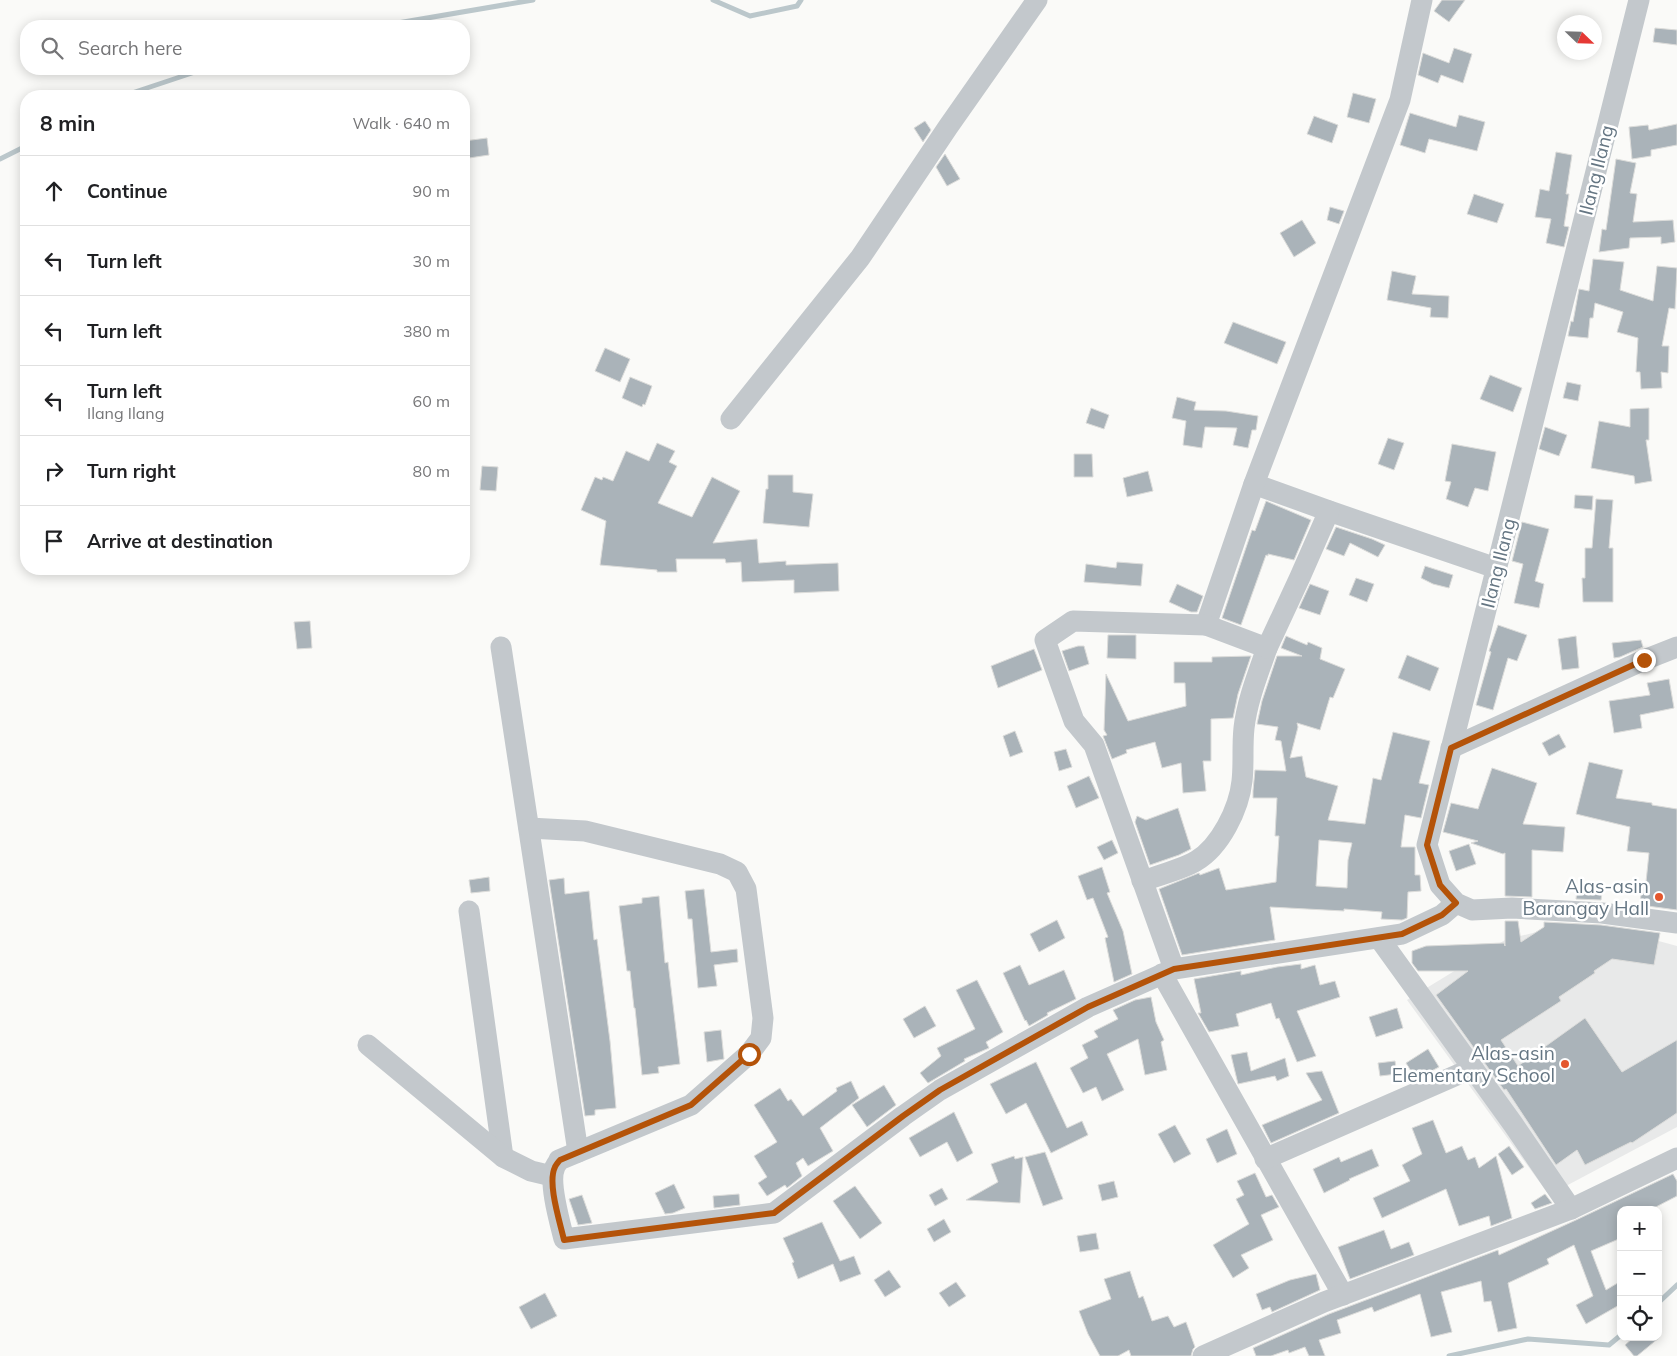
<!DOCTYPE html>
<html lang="en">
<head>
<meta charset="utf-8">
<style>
	body { margin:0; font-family:Mulish,sans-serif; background:#f2f2f2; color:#202124 }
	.controls { position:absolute; right:15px; bottom:15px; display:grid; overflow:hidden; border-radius:10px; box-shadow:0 2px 12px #0003 }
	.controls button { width:45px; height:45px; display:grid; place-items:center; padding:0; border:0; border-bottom:1px solid #e0e0e0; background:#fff; color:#202124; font:25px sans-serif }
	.compass { position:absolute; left:1557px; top:15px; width:45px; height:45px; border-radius:50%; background:#fff; box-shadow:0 2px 12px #0003; rotate:113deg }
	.stop { position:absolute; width:15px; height:15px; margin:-11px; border:4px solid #b45309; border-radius:50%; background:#fff }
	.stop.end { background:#b45309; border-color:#fff; box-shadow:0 1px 5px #0008 }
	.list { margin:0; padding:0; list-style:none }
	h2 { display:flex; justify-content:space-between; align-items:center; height:65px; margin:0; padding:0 20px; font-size:21px }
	h2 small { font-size:16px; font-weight:400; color:#757577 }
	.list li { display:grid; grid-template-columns:32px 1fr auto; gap:15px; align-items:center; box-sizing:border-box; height:70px; padding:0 20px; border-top:1px solid #e0e0e0 }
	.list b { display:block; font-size:19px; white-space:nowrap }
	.list p { margin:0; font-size:16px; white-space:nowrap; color:#757577 }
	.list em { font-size:16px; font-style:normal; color:#757577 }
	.icon { flex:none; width:28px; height:28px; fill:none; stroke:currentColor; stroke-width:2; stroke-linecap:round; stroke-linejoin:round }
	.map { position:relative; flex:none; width:1677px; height:1356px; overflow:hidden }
	.search { position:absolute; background:#fff; box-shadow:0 2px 12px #0003; left:20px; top:20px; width:450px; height:55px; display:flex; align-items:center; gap:12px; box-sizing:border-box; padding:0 18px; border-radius:20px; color:#757577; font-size:19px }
	.panel { position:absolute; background:#fff; box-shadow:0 2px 12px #0003; left:20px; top:90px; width:450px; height:485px; border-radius:20px }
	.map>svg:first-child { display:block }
	.built { fill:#e8e9e9 }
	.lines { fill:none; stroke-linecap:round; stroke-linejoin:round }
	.stream { stroke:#bbc7cb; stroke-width:5 }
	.building { fill:#aab3b9; stroke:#dcdcda; fill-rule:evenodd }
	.minor { stroke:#c3c8cc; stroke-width:21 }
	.route { stroke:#b45309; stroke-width:6 }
	.poi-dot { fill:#e4572e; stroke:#fff; stroke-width:2 }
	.labels { text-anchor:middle; stroke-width:5; stroke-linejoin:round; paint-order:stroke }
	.street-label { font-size:19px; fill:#657683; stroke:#fff }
	.poi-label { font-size:19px; fill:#657683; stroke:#fff; text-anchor:end }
</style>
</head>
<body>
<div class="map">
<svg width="1677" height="1356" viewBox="0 0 1677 1356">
	<rect width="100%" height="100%" fill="#fafaf8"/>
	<polygon class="built" points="1544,930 1655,940 1677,946 1677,1127 1549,1195 1407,1000 1505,940"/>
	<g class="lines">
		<g class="stream">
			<polyline points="713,0 750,16 797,6 801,0"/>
			<polyline points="380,26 533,0"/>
			<polyline points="123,96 204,69"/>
			<polyline points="0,159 26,146"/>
			<polyline points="1658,1303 1677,1285"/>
			<polyline points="1449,1356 1528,1339 1609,1345 1621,1335"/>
		</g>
	</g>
	<g class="building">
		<polygon points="1442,0 1465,0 1449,22 1434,11"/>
		<polygon points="1655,28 1677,30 1677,45 1653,42"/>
		<polygon points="1454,48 1472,54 1463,83 1441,75 1438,83 1418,75 1423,53 1449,63"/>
		<polygon points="1353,93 1376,99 1369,123 1347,117"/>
		<polygon points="1410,113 1456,127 1459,115 1485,122 1477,151 1429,139 1425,153 1400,145"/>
		<polygon points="1314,116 1338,125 1332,143 1307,134"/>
		<polygon points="925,121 931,130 923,142 914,128"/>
		<polygon points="1677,124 1677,145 1651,150 1651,156 1632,159 1629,127 1648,125 1649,130"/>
		<polygon points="487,138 489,155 469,158 469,154 464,155 464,141"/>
		<polygon points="1556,152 1572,155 1566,194 1569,194 1564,226 1569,227 1564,247 1546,243 1551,219 1535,217 1540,189 1549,191"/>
		<polygon points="945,154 960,179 947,186 936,167"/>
		<polygon points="1616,159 1636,163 1630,193 1637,194 1633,222 1673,220 1675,242 1661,244 1661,237 1630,238 1629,248 1599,252 1602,229 1606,230"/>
		<polygon points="1474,194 1504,204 1497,223 1467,214"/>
		<polygon points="1330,207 1344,211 1339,224 1327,220"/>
		<polygon points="1302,220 1316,243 1294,257 1280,233"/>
		<polygon points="1593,259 1624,262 1620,290 1653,301 1657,266 1677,268 1675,309 1669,308 1662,346 1669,346 1668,373 1661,372 1662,388 1641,389 1640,372 1636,372 1638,338 1617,332 1623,312 1595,303 1593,318 1590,318 1588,338 1568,336 1571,321 1573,322 1579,289 1589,291"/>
		<polygon points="1392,271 1416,276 1412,294 1449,296 1448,318 1430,317 1431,308 1387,300"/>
		<polygon points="1233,322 1286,342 1277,364 1224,343"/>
		<polygon points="605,348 630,359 620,382 595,371"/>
		<polygon points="1490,375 1522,388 1513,412 1480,399"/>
		<polygon points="630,377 652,386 645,405 643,404 642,407 622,398"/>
		<polygon points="1567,382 1581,385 1578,401 1563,398"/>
		<polygon points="1177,397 1196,402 1194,410 1226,411 1258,416 1256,430 1252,430 1248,448 1233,445 1237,428 1205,427 1202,448 1183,445 1186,421 1172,418"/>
		<polygon points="1091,408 1109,415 1104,429 1086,423"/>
		<polygon points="1649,408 1649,440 1646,440 1652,481 1635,484 1634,476 1591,468 1599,421 1630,427 1630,409"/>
		<polygon points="1545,427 1567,435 1559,456 1539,449"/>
		<polygon points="1388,438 1404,443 1394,470 1378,464"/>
		<polygon points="657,443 675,451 669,462 677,466 658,503 692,517 712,477 740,491 713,543 757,539 759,563 786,561 786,565 838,563 839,591 794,593 794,580 742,582 741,562 726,563 725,559 676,559 677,572 657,572 657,570 600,565 606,521 581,510 595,477 602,480 603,477 613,481 626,451 649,461"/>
		<polygon points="1452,444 1496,452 1488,491 1475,488 1468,507 1446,499 1451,482 1445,481"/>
		<polygon points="1074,454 1092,454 1093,477 1074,477"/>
		<polygon points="482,466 498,467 496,491 480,490"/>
		<polygon points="1148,471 1153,491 1127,497 1123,478"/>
		<polygon points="768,475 793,475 793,492 813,494 809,527 763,523 766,489 768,489"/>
		<polygon points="1575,495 1593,496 1592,510 1574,508"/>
		<polygon points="1596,499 1613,500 1609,548 1613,548 1613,602 1583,602 1582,578 1585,578 1585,548 1592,548"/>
		<polygon points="1266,501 1311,520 1294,560 1268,554 1268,556 1266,555 1241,625 1222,618 1252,530 1255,531"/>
		<polygon points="1522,522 1549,529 1535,581 1544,584 1539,608 1514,603 1523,564 1512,561"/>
		<polygon points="1336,527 1372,539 1385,545 1378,557 1350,543 1344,556 1326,549"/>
		<polygon points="1117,562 1143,564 1141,586 1084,582 1086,564 1116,568"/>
		<polygon points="1425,566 1453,575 1449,588 1433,584 1421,578"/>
		<polygon points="1356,578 1374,584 1367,602 1349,595"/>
		<polygon points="1177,584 1203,596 1197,612 1191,612 1169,602"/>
		<polygon points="1310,584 1329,591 1320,615 1299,608"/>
		<polygon points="310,621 312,648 297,649 294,622"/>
		<polygon points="1498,625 1527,635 1517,661 1508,658 1493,710 1476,705 1491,652 1489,651"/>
		<polygon points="1108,635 1136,635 1136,659 1107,658"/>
		<path d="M1286 636 1307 645 1308 642 1322 648 1320 659 1345 669 1333 698 1330 697 1320 730 1297 723 1298 727 1290 758 1302 756 1306 777 1338 786 1328 820 1365 824 1373 778 1381 780 1393 732 1430 741 1419 783 1429 785 1421 818 1405 815 1401 847H1415V875H1420L1421 891 1408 892 1407 918 1402 920 1381 919 1382 912 1344 909V911L1270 907 1275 940 1182 955 1159 889 1199 873 1200 875 1219 868 1226 890 1276 882 1279 836H1275L1277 798H1253V791L1255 770 1286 771 1281 741 1275 740 1278 727 1257 724 1262 701 1277 656H1302L1281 648ZM1319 840 1352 843 1348 860 1347 888 1316 886Z"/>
		<polygon points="1576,636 1579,668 1562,670 1558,639"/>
		<polygon points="1641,640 1643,647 1620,657 1614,658 1612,643"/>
		<polygon points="1078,646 1084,646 1089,664 1069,671 1062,651"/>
		<polygon points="1034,649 1042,670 998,688 991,666"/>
		<polygon points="1407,655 1439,668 1430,691 1398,678"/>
		<polygon points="1251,656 1238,694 1233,718 1211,719 1211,761 1203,761 1206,791 1183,793 1181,763 1162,768 1155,742 1126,750 1127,753 1112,759 1103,736 1107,735 1104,730 1106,674 1128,721 1186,706 1185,683 1174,683 1174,662 1212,662 1212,657"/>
		<polygon points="1669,679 1674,708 1640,715 1642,728 1614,733 1609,701 1650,695 1647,683"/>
		<polygon points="1015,731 1023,752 1010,757 1003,736"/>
		<polygon points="1559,734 1566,747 1549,756 1542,743"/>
		<polygon points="1066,749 1072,767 1059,771 1054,752"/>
		<polygon points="1589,762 1623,770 1616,798 1652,803 1652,805 1677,809 1677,910 1640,905 1642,882 1646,882 1649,853 1627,851 1630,827 1576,814"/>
		<polygon points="1492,768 1537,783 1523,824 1565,827 1563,852 1532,850 1532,897 1505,896 1505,853 1503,854 1471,843 1478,841 1443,832 1451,803 1478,809"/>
		<polygon points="1089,776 1099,798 1076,808 1067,786"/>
		<polygon points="1178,808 1191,849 1179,855 1150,865 1135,822 1137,816 1146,820"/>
		<polygon points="1112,840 1118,853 1104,860 1097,847"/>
		<polygon points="1469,844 1476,864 1456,871 1449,851"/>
		<polygon points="1102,867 1110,892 1107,893 1123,931 1132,974 1114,982 1105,938 1108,937 1093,898 1087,900 1078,876"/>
		<polygon points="489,877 490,891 471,893 469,880"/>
		<polygon points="564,878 565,894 589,891 594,940 597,939 610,1041 616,1108 595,1110 595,1115 585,1116 549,880"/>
		<polygon points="704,889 711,952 737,949 738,962 714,965 717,986 698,988 692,919 688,919 685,891"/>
		<polygon points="1577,890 1602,892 1601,900 1576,899"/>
		<polygon points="659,896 665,963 668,962 680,1064 658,1067 659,1073 642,1075 635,1008 634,1008 630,971 627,971 619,906 642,903 642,898"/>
		<polygon points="1057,920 1065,938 1039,952 1030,934"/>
		<polygon points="1505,921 1518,921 1521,942 1544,927 1544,922 1601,925 1660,933 1654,965 1612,959 1594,971 1595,973 1559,997 1561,1001 1501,1040 1518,1066 1585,1018 1622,1072 1677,1040 1677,1113 1632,1143 1631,1142 1585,1165 1577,1150 1556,1165 1506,1089 1504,1090 1436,995 1468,971 1418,971 1412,963 1412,951 1426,946 1504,943 1505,946"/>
		<polygon points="1301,964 1301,969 1315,965 1320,985 1335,981 1340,997 1297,1011 1316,1056 1297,1062 1279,1018 1276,1019 1271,1003 1236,1014 1239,1026 1209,1032 1198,1013 1201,1013 1194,979 1241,971 1241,975 1277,967"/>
		<polygon points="1020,965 1029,985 1064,970 1076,999 1047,1013 1048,1015 1029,1026 1026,1020 1025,1021 1003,973"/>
		<polygon points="977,980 1003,1032 986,1042 989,1048 964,1059 965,1061 928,1083 920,1073 941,1056 937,1048 975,1029 956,990"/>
		<polygon points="1151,997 1156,1022 1164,1040 1161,1042 1167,1070 1145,1075 1138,1039 1107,1054 1124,1090 1102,1101 1096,1087 1083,1093 1070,1068 1088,1058 1082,1045 1098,1037 1094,1031 1118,1019 1113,1010 1135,1000"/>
		<polygon points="925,1006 936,1026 914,1038 903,1019"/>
		<polygon points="1397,1008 1403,1028 1376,1037 1369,1017"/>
		<polygon points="721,1030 724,1059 707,1062 704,1032"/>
		<polygon points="1428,1049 1439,1067 1416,1079 1406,1063"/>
		<polygon points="1247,1052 1251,1071 1285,1058 1289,1076 1277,1081 1275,1076 1238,1084 1231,1055"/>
		<polygon points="1395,1061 1397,1074 1380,1076 1378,1063"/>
		<polygon points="1036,1062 1067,1128 1082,1121 1088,1135 1051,1153 1026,1103 1006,1114 990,1084"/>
		<polygon points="1322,1071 1339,1113 1271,1143 1262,1125 1322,1100 1306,1073"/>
		<polygon points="851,1081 859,1098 820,1128 833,1151 808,1166 803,1158 796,1163 802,1176 787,1188 785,1185 767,1196 758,1183 767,1177 754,1156 777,1142 754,1105 780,1088 788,1101 791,1099 803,1116 837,1091 836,1088"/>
		<polygon points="884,1085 896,1105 867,1127 852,1105"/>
		<polygon points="954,1112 973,1153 957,1162 947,1142 920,1157 909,1138"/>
		<polygon points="1433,1120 1446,1153 1462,1146 1468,1160 1475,1157 1479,1168 1496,1156 1512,1218 1491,1226 1489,1216 1459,1226 1446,1189 1382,1218 1373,1198 1410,1181 1402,1165 1422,1154 1412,1128"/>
		<polygon points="1175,1125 1191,1154 1174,1163 1158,1134"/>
		<polygon points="1227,1129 1237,1154 1217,1163 1206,1139"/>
		<polygon points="1509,1146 1524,1167 1512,1175 1498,1154"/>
		<polygon points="1372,1149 1379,1166 1349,1179 1350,1180 1324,1193 1313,1169 1339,1157 1341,1162"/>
		<polygon points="1045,1152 1063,1199 1043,1206 1025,1157"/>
		<polygon points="1014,1156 1015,1159 1023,1157 1020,1203 966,1200 998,1182 991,1164"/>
		<polygon points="1255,1173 1266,1197 1272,1195 1279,1207 1261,1215 1273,1240 1241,1255 1249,1268 1233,1278 1213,1245 1249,1224 1236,1199 1244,1195 1237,1181"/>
		<polygon points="1673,1174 1677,1181 1677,1196 1650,1210 1621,1210 1621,1238 1591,1251 1606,1290 1621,1281 1621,1304 1586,1324 1576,1305 1593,1296 1574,1245 1547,1259 1549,1264 1508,1283 1517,1328 1498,1332 1491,1301 1484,1302 1481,1281 1441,1292 1452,1332 1431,1337 1420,1294 1374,1312 1372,1307 1337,1320 1341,1333 1319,1340 1325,1356 1309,1356 1305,1347 1289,1353 1288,1350 1271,1356 1256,1356 1253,1348 1329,1314 1498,1250 1499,1255 1576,1220"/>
		<polygon points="1114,1181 1118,1197 1102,1201 1098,1185"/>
		<polygon points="674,1184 685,1208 673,1213 665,1214 655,1193"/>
		<polygon points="855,1186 882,1223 860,1239 833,1201"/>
		<polygon points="942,1188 948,1199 935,1206 929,1195"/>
		<polygon points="739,1194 740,1205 714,1208 713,1196"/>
		<polygon points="1545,1194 1552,1203 1535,1209 1531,1203"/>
		<polygon points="582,1195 592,1223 578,1225 569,1199"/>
		<polygon points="944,1219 951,1232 934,1242 927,1229"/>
		<polygon points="822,1222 840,1261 854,1256 861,1274 840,1282 833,1264 798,1279 792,1263 794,1262 783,1238"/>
		<polygon points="1384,1230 1391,1249 1409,1242 1414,1255 1350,1279 1338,1247"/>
		<polygon points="1096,1233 1099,1249 1080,1252 1077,1236"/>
		<polygon points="889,1270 901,1287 885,1297 874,1280"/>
		<polygon points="1130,1271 1139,1298 1143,1296 1152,1321 1168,1316 1174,1327 1186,1322 1195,1347 1193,1349 1191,1356 1131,1356 1129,1350 1118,1356 1100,1356 1088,1334 1079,1311 1111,1299 1104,1279"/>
		<polygon points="1316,1274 1320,1290 1272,1312 1270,1307 1262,1310 1256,1294 1290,1280"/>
		<polygon points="956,1282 966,1296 949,1307 939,1293"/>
		<polygon points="545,1293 557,1316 531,1329 519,1307"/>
		<polygon points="1634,1337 1660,1337 1637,1356 1634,1356 1625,1345"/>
	</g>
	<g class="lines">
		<g class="minor">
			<polyline points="1639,0 1427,845 1440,885 1456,903 1472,910 1512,908 1602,913 1677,923"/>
			<polyline points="731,419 860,258 948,127 1037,0"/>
			<polyline points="1254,484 1329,511 1496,568"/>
			<polyline points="1206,625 1254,484 1400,100 1422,0"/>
			<polyline points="501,647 578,1152"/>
			<polyline points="1451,748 1644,660 1677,647"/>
			<path d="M529 828 585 831 720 864 737 872 746 889 763 1018 761 1038 749 1054 691 1105 559 1160C559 1161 555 1166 555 1167 548 1181 560 1223 564 1239L774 1213 903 1116 940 1090 1088 1007 1174 969 1402 934 1442 915 1456 903"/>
			<path d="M1142 881C1157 876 1183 869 1196 861 1220 847 1239 809 1242 781 1244 764 1242 746 1244 728 1247 701 1258 674 1267 648"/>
			<polyline points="469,911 503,1157"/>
			<polyline points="1379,938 1513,1124 1571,1209"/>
			<polyline points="1174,969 1094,745 1074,721 1045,640 1073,621 1206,625 1267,648 1300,577 1329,511"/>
			<polyline points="1162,974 1343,1295"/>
			<polyline points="368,1045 503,1157 531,1171 552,1176"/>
			<polyline points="1265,1159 1473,1068"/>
			<polyline points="1203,1356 1324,1302 1571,1209 1677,1158"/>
		</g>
	</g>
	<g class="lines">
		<path class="route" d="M749 1054 691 1105 560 1160C559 1161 555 1166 555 1167 547 1183 560 1222 564 1240L774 1213 903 1116 940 1090 1088 1007 1174 969 1402 934 1442 915 1456 903 1440 885 1427 845 1451 748 1644 660"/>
	</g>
	<g class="poi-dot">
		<circle cx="1659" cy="897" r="5"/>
		<circle cx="1565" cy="1064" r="5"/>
	</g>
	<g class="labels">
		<g class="street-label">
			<text transform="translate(1596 170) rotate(-76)" y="7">Ilang Ilang</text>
			<text transform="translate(1498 563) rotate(-76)" y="7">Ilang Ilang</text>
		</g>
		<g class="poi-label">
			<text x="1649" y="893">Alas-asin<tspan x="1649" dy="22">Barangay Hall</tspan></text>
			<text x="1555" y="1060">Alas-asin<tspan x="1555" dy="22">Elementary School</tspan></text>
		</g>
	</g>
</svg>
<div class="controls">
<button>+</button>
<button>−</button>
<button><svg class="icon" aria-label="locate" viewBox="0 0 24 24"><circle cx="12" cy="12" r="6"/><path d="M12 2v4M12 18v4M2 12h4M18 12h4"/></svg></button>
</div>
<svg class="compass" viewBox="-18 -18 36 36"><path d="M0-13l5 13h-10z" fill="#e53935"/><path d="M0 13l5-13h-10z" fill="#757577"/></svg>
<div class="stop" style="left:749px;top:1054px"></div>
<div class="stop end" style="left:1644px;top:660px"></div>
<div class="search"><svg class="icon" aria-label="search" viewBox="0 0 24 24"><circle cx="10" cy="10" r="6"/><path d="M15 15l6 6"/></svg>Search here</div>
<section class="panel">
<h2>8 min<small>Walk · 640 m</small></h2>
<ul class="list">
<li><svg class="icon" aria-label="ahead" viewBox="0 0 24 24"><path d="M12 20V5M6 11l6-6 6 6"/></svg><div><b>Continue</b></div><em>90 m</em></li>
<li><svg class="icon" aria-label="left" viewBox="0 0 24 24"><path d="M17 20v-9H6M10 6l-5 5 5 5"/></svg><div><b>Turn left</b></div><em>30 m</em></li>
<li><svg class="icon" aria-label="left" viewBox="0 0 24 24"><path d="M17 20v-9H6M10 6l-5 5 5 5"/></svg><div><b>Turn left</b></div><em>380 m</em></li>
<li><svg class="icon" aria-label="left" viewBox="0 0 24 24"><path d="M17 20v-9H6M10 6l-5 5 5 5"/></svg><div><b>Turn left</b><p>Ilang Ilang</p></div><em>60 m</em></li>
<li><svg class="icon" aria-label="right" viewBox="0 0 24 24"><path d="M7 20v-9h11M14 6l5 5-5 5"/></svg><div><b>Turn right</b></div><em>80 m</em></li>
<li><svg class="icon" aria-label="arrive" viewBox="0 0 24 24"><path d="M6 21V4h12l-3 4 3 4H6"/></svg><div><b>Arrive at destination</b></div></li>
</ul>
</section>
</div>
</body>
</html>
